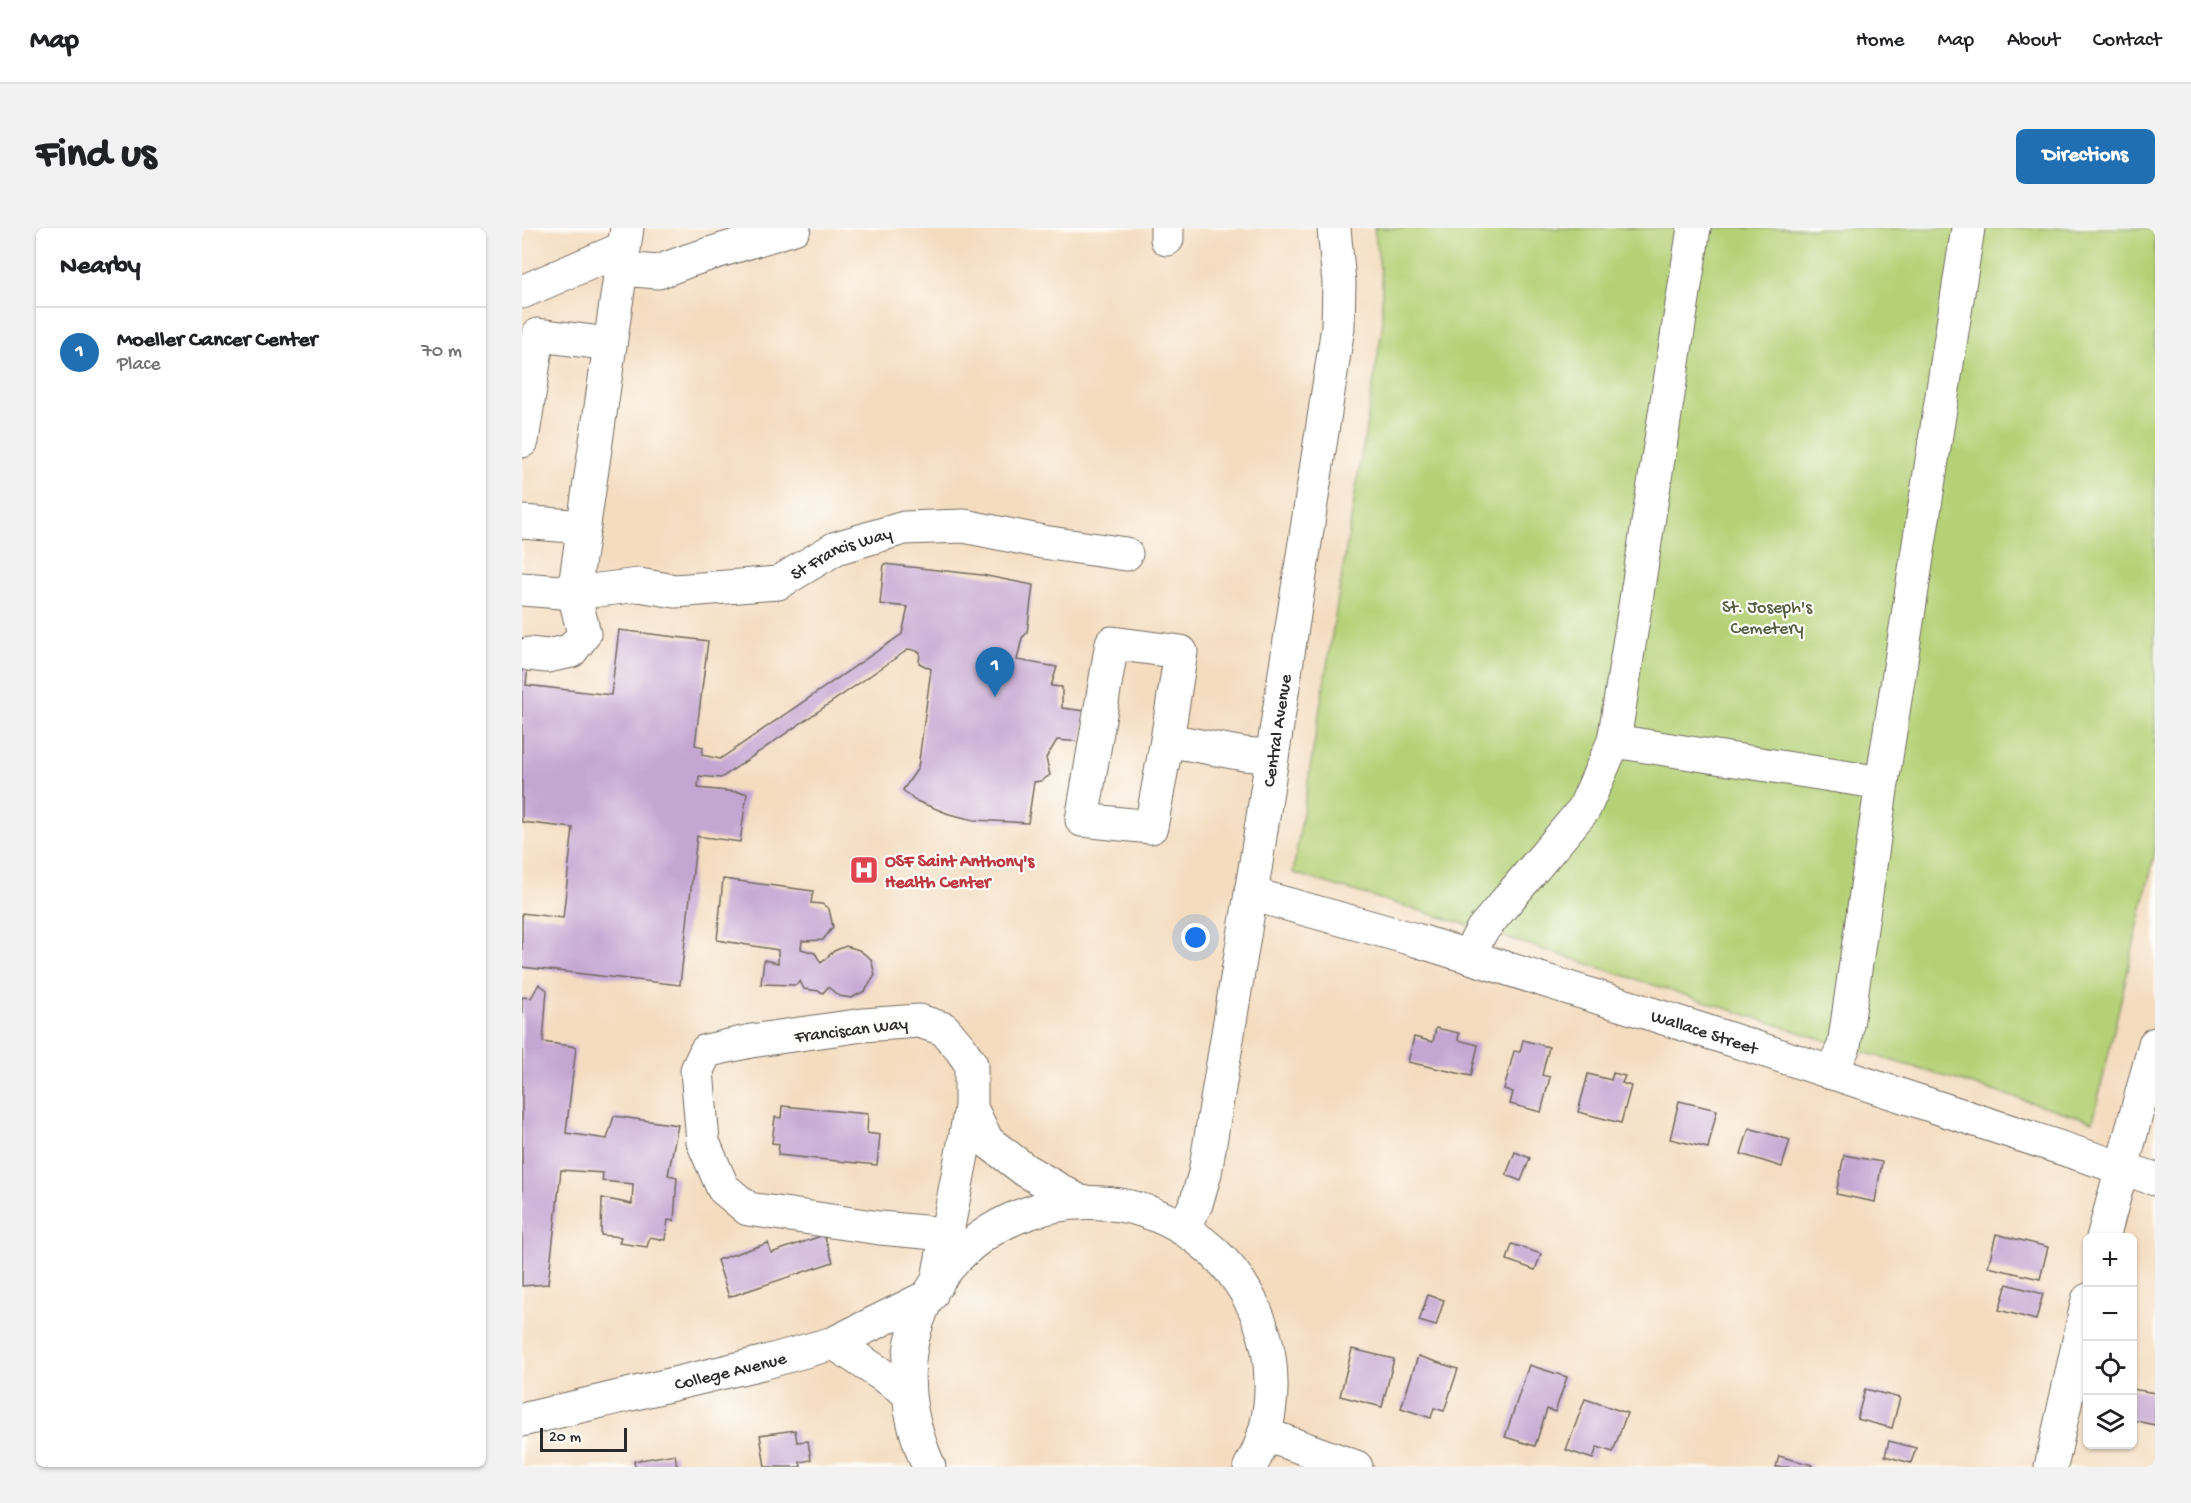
<!DOCTYPE html>
<html lang="en">
<head>
<meta charset="utf-8">
<style>
	body { margin:0; font-family:"Gochi Hand",sans-serif; background:#f2f2f2; color:#202124 }
	.controls { position:absolute; right:18px; bottom:18px; display:grid; overflow:hidden; border-radius:9px; box-shadow:0 2px 4px #0004 }
	.controls button { width:54px; height:54px; display:grid; place-items:center; padding:0; border:0; border-bottom:2px solid #e0e0e0; background:#fff; color:#202124; font:30px sans-serif }
	.scale { position:absolute; left:18px; bottom:15px; width:87px; box-sizing:border-box; padding-left:6px; border:3px solid #2b2b2b; border-top:0; font-size:16px; line-height:21px; white-space:nowrap; color:#2b2b2b; -webkit-text-stroke:4px #fdfcf7; paint-order:stroke }
	.you { position:absolute; left:674px; top:710px; width:21px; height:21px; margin:-15px; border:4px solid #fff; border-radius:50%; background:#1a73e8; box-shadow:0 0 0 9px #1a73e833 }
	.badge { display:grid; place-items:center; width:39px; height:39px; border-radius:50%; background:#1f6fb2; color:#fff; font-size:20px; font-weight:700 }
	.pin { position:absolute; translate:-50% -50px; filter:drop-shadow(0 2px 3px #0008) }
	.pin::after { content:''; position:absolute; top:32px; width:21px; height:18px; background:inherit; clip-path:polygon(0 0,100% 0,50% 100%) }
	.list { margin:0; padding:0; list-style:none }
	h2 { display:flex; justify-content:space-between; align-items:center; height:78px; margin:0; padding:0 24px; font-size:26px }
	h2 small { font-size:20px; font-weight:400; color:#757577 }
	.list li { display:grid; grid-template-columns:39px 1fr auto; gap:18px; align-items:center; box-sizing:border-box; height:90px; padding:0 24px; border-top:2px solid #e0e0e0 }
	.list b { display:block; font-size:22px; white-space:nowrap }
	.list p { margin:0; font-size:20px; white-space:nowrap; color:#757577 }
	.list em { font-size:20px; font-style:normal; color:#757577 }
	.icon { flex:none; width:33px; height:33px; fill:none; stroke:currentColor; stroke-width:2; stroke-linecap:round; stroke-linejoin:round }
	.map { position:relative; flex:none; width:1633px; height:1239px; overflow:hidden; border-radius:9px }
	header { display:flex; align-items:center; gap:36px; box-sizing:border-box; height:84px; padding:0 30px; background:#fff; border-bottom:2px solid #e0e0e0 }
	header strong { font-size:28px }
	nav { display:flex; gap:33px; margin-inline-start:auto; font-size:21px }
	.intro { display:flex; align-items:center; justify-content:space-between; box-sizing:border-box; height:144px; padding:0 36px }
	h1 { margin:0; font-size:42px }
	.button { padding:15px 27px; border-radius:9px; background:#1f6fb2; color:#fff; font-size:21px; font-weight:700 }
	main { display:flex; gap:36px; padding:0 36px }
	aside { flex:1; background:#fff; border-radius:9px; box-shadow:0 2px 4px #0004 }
	.map>svg:first-child { display:block }
	.green { fill:#b5d177; stroke:#707e51; stroke-width:1.5 }
	.building { fill:#c5a6d3 }
	.lines { fill:none; stroke-linecap:round; stroke-linejoin:round }
	.minor-casing { stroke:#71695f; stroke-width:35 }
	.major-casing { stroke:#71695f; stroke-width:35 }
	.minor { stroke:#fff; stroke-width:33 }
	.major { stroke:#fff; stroke-width:33 }
	.labels { text-anchor:middle; stroke-width:4.5; stroke-linejoin:round; paint-order:stroke }
	.street-label { font-size:18px; fill:#2b2b2b; stroke:#fdfcf7 }
	.park-label { font-size:18px; fill:#545d42; stroke:#fdfcf7 }
	.health-label { font-size:18px; font-weight:bold; fill:#be3a42; stroke:#fdfcf7; text-anchor:start }
</style>
</head>
<body>
<header>
<strong>Map</strong>
<nav><a>Home</a><a>Map</a><a>About</a><a>Contact</a></nav>
</header>
<div class="intro"><h1>Find us</h1><a class="button">Directions</a></div>
<main>
<aside>
<h2>Nearby<small></small></h2>
<ul class="list">
<li><span class="badge">1</span><div><b>Moeller Cancer Center</b><p>Place</p></div><em>70 m</em></li>
</ul>
</aside>
<div class="map">
<svg width="1633" height="1239" viewBox="0 0 1633 1239">
	<rect width="100%" height="100%" fill="#fdfcf7"/>
	<filter id="ink" filterUnits="userSpaceOnUse"><feTurbulence type="fractalNoise" baseFrequency=".0167" numOctaves="2"/><feDisplacementMap in="SourceGraphic" scale="12" xChannelSelector="R" yChannelSelector="G"/><feConvolveMatrix kernelMatrix="1 2 1 2 8 2 1 2 1" color-interpolation-filters="sRGB"/></filter>
	<filter id="wash" filterUnits="userSpaceOnUse"><feTurbulence type="fractalNoise" baseFrequency=".008" numOctaves="4" result="noise"/><feDisplacementMap in="SourceGraphic" scale="24" xChannelSelector="R" yChannelSelector="G"/><feGaussianBlur stdDeviation="1.35" result="paint"/><feColorMatrix in="noise" values="0 0 0 0 0 0 0 0 0 0 0 0 0 0 0 0 0 1.4 0 .05"/><feComposite in="paint" operator="in"/></filter>
	<g filter="url(#wash)">
		<rect width="100%" height="100%" fill="#f4dcbf"/>
		<polygon class="green" points="852,0 1633,0 1633,624 1571,893 1305,813 939,695 771,645 860,102 860,53"/>
		<g id="blocks">
			<g class="building">
				<polygon points="362,336 460,347 511,357 505,405 500,410 495,432 535,439 529,458 540,459 540,480 563,483 560,514 535,512 524,530 528,547 519,553 512,554 506,595 452,592 427,586 392,572 381,562 396,540 409,441 397,435 398,424 387,421 199,550 177,548 176,560 225,565 218,614 175,608 158,757 0,739 0,685 41,690 51,600 0,594 0,410 9,411 4,457 89,467 97,402 186,413 173,517 181,519 180,527 198,531 380,406 386,379 358,376"/>
				<polygon points="201,651 291,663 289,675 300,676 307,681 311,699 301,712 280,713 279,721 293,725 299,735 312,723 324,718 337,722 349,731 353,747 343,763 329,770 317,768 306,759 301,765 297,763 282,761 278,753 274,757 239,756 242,732 256,735 256,722 195,712"/>
				<polygon points="17,756 25,762 21,814 54,819 44,905 85,911 92,888 156,897 146,947 155,949 152,993 146,992 143,1012 128,1009 125,1019 97,1015 99,1009 79,1007 80,970 110,976 111,956 80,953 81,945 39,942 26,1056 0,1058 0,769 9,770"/>
				<polygon points="914,800 937,805 936,812 956,817 949,848 886,834 892,809 911,814"/>
				<polygon points="1001,812 1027,819 1020,847 1028,849 1019,884 988,876 991,864 982,861 992,823 998,824"/>
				<polygon points="1091,845 1103,848 1100,855 1109,858 1099,895 1056,884 1066,846 1089,852"/>
				<polygon points="1157,873 1195,882 1186,920 1148,911"/>
				<polygon points="260,878 346,886 345,905 358,907 355,937 256,927 257,916 250,915 253,889 259,890"/>
				<polygon points="1227,900 1268,912 1260,939 1219,926"/>
				<polygon points="993,924 1008,930 999,953 984,947"/>
				<polygon points="1322,927 1360,934 1353,974 1314,966"/>
				<polygon points="1474,1006 1526,1019 1518,1051 1466,1039"/>
				<polygon points="302,1007 311,1034 207,1069 195,1032 246,1015 249,1025"/>
				<polygon points="990,1016 1019,1026 1013,1042 985,1032"/>
				<polygon points="1485,1056 1521,1066 1514,1092 1477,1082"/>
				<polygon points="906,1067 922,1072 914,1098 897,1093"/>
				<polygon points="830,1121 872,1131 860,1179 818,1168"/>
				<polygon points="896,1128 936,1141 922,1183 912,1180 909,1190 879,1180"/>
				<polygon points="1007,1137 1045,1149 1033,1184 1025,1181 1013,1218 983,1209"/>
				<polygon points="1343,1161 1378,1170 1370,1200 1335,1191"/>
				<polygon points="1610,1161 1633,1165 1633,1197 1610,1192"/>
				<polygon points="1063,1171 1105,1185 1091,1224 1075,1219 1071,1231 1044,1222"/>
				<polygon points="273,1202 275,1214 286,1213 289,1232 278,1234 279,1239 243,1239 238,1207"/>
				<polygon points="1367,1213 1394,1220 1389,1235 1363,1228"/>
				<polygon points="153,1226 155,1239 113,1239 112,1233"/>
				<polygon points="1257,1228 1290,1237 1289,1239 1254,1239"/>
			</g>
		</g>
	</g>
	<g filter="url(#ink)">
		<use href="#blocks" fill-opacity="0" stroke="#71695f" stroke-width="1.5"/>
		<g class="lines">
			<g class="minor-casing">
				<g id="minor">
					<polyline points="1172,0 1092,513 1360,555 1446,0"/>
					<polyline points="645,11 645,0"/>
					<polyline points="99,41 136,44 168,32 272,0"/>
					<polyline points="0,64 102,20"/>
					<polyline points="0,213 16,107 88,116"/>
					<polyline points="0,294 62,299"/>
					<path id="s1" d="M0 361 52 365 117 357 153 363 256 355 314 320 382 300 442 298 521 314 604 326"/>
					<polyline points="7,426 25,428 49,423 62,406 52,365 105,0"/>
					<polyline points="645,512 629,599 560,592 590,415 659,424 645,512 722,526 749,528"/>
					<path id="s2" d="M729 666 894 712 1177 801 1633 951"/>
					<polyline points="946,728 960,702 1062,581 1092,513"/>
					<polyline points="1309,845 1322,818 1360,555"/>
					<polyline points="449,880 465,913 503,942 558,974"/>
					<path id="s3" d="M661 999 674 976 683 945 733 641 816 99 817 55 812 0"/>
					<polyline points="1581,1010 1633,816"/>
					<polyline points="415,1056 449,880 449,836 438,820 422,801 397,793 341,797 229,813 184,823 175,842 181,914 201,960 226,981 358,1000 424,1006"/>
					<polyline points="1529,1239 1566,1072"/>
				</g>
			</g>
			<g class="major-casing">
				<g id="major">
					<polyline points="312,1115 386,1164"/>
					<path id="s4" d="M0 1192 240 1135 312 1115 409 1067"/>
					<polyline points="742,1206 834,1239"/>
					<path d="M407 1239C391 1202 382 1165 388 1124 408 992 567 931 673 1009 704 1031 725 1059 738 1094 755 1139 753 1197 728 1239"/>
				</g>
			</g>
			<use href="#minor" class="minor"/>
			<use href="#major" class="major"/>
		</g>
	</g>
	<defs>
		<g id="hospital-square" transform="scale(1.5)"><rect x="-9" y="-9" width="18" height="18" rx="4" fill="#e0444e" stroke="#fdfcf7"/><path d="M-5-5h3v3.5h4V-5h3V5h-3V1.5h-4V5h-3Z" fill="#fff"/></g>
	</defs>
	<g fill-rule="evenodd">
		<use href="#hospital-square" x="342" y="642"/>
	</g>
	<g class="labels">
		<g class="street-label">
			<text dy="6" stroke="none"><textPath href="#s1" startOffset="328">St Francis Way</textPath></text>
			<text dy="6" stroke="none"><textPath href="#s3" startOffset="507">Central Avenue</textPath></text>
			<text transform="translate(329 801) rotate(-7)" y="6">Franciscan Way</text>
			<text dy="6" stroke="none"><textPath href="#s2" startOffset="474">Wallace Street</textPath></text>
			<text dy="6" stroke="none"><textPath href="#s4" startOffset="214">College Avenue</textPath></text>
		</g>
		<g class="park-label">
			<text x="1245" y="384">St. Joseph's<tspan x="1245" dy="21">Cemetery</tspan></text>
		</g>
		<g class="health-label">
			<text x="363" y="638">OSF Saint Anthony's<tspan x="363" dy="21">Health Center</tspan></text>
		</g>
	</g>
</svg>
<div class="controls">
<button>+</button>
<button>−</button>
<button><svg class="icon" aria-label="locate" viewBox="0 0 24 24"><circle cx="12" cy="12" r="6"/><path d="M12 2v4M12 18v4M2 12h4M18 12h4"/></svg></button>
<button><svg class="icon" aria-label="layers" viewBox="0 0 24 24"><path d="M12 4l9 5-9 5-9-5zM3 14l9 5 9-5"/></svg></button>
</div>
<div class="scale">20 m</div>
<div class="you"></div>
<div class="pin badge" style="left:473px;top:469px">1</div>
</div>
</main>
</body>
</html>
